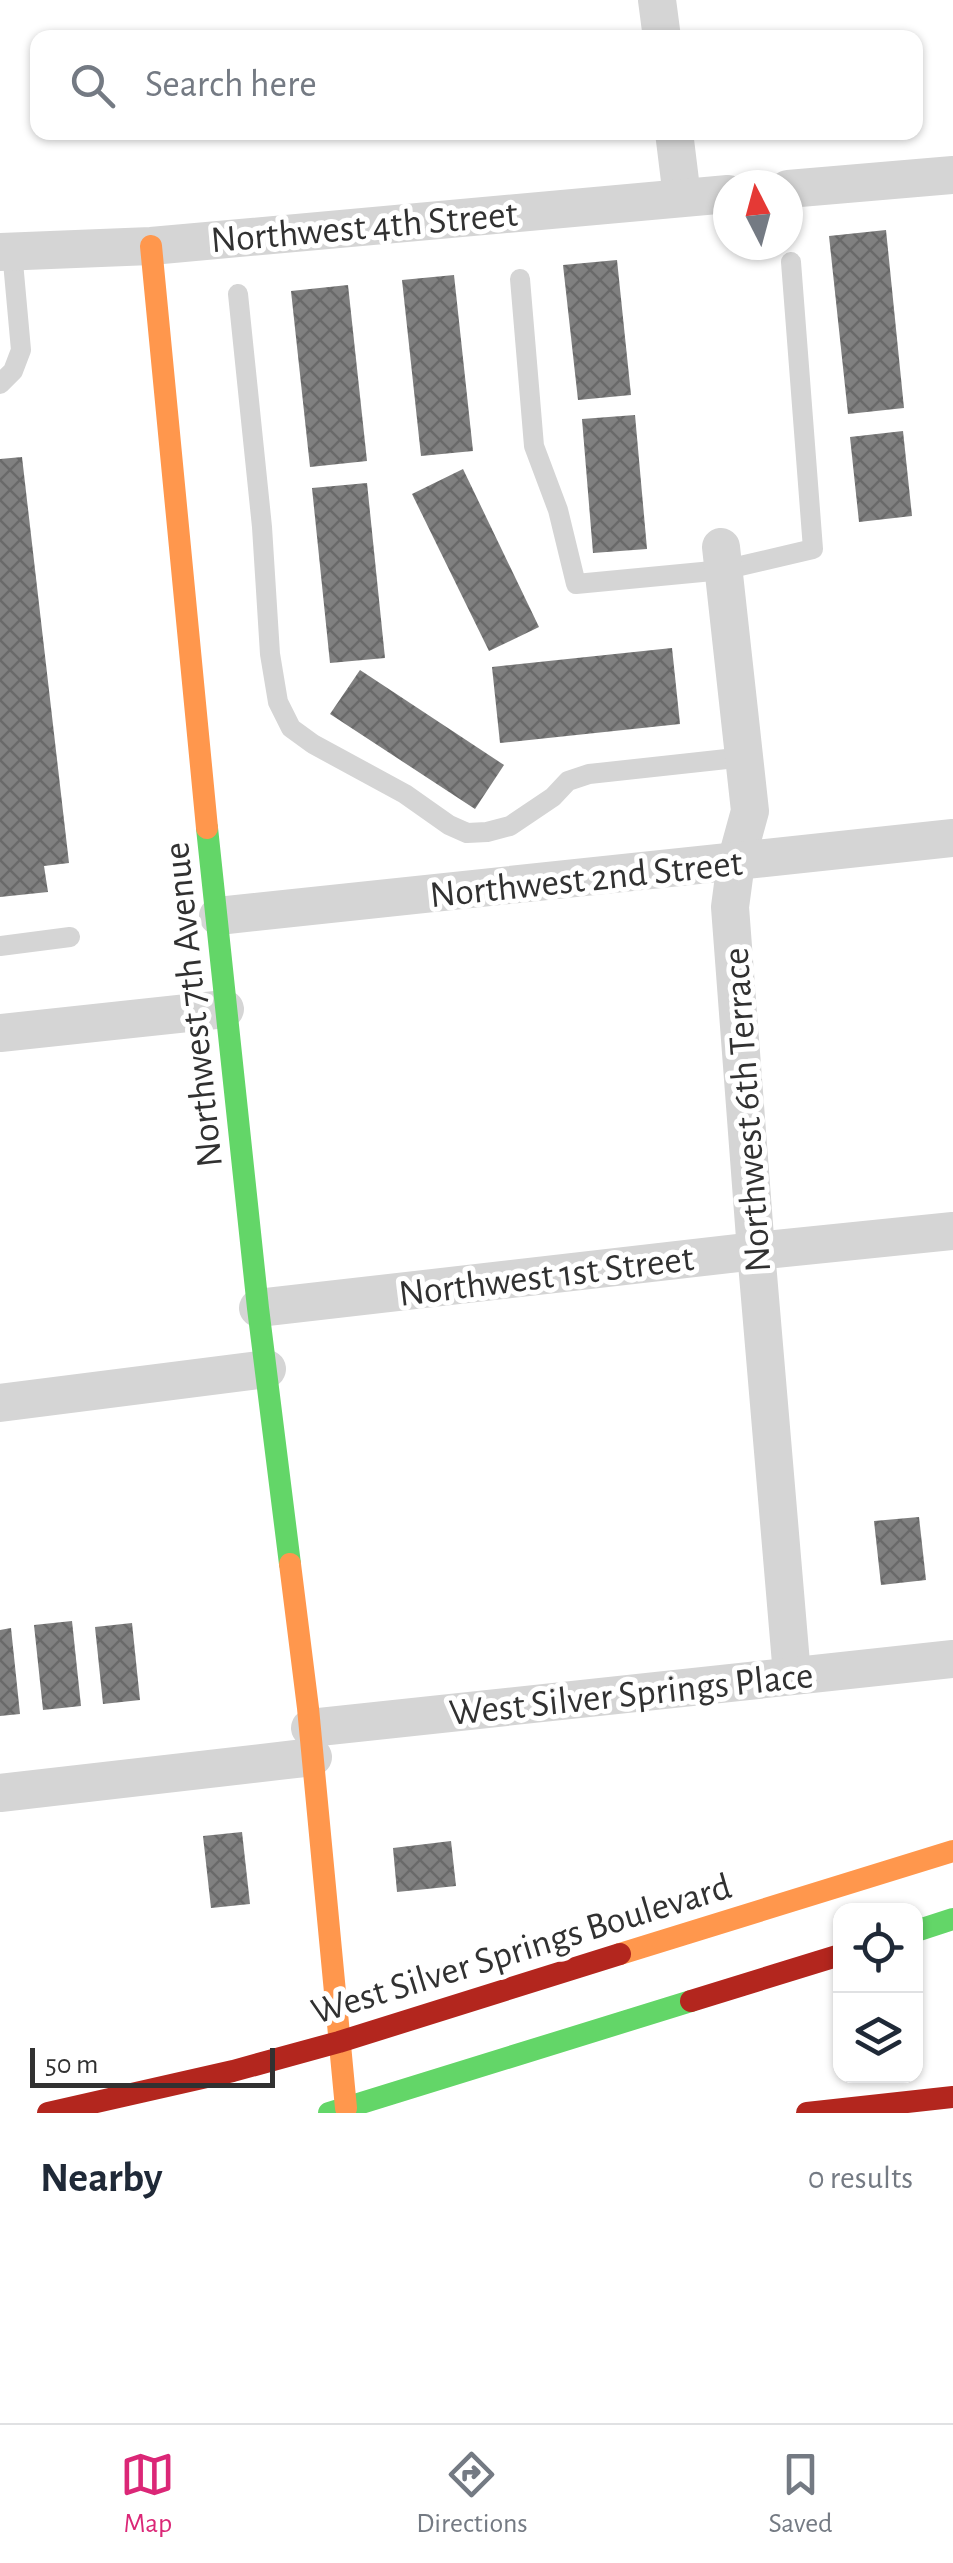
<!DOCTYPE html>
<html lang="en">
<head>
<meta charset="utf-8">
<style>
	body { margin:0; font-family:"Alegreya Sans",sans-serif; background:#f2f2f3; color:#1f2937 }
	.controls { position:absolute; right:30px; bottom:30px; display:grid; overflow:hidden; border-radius:20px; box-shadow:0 2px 8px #0004 }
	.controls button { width:90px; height:90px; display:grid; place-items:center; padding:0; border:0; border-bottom:2px solid #e0e1e3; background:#fff; color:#1f2937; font:50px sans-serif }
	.compass { position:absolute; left:713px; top:170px; width:90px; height:90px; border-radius:50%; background:#fff; box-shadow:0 2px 8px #0004; rotate:354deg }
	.scale { position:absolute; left:30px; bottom:25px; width:245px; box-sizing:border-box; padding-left:10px; border:5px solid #313131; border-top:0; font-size:28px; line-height:35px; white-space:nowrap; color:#313131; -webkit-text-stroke:8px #fff; paint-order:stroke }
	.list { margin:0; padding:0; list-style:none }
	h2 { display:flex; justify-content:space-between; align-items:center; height:130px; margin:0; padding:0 40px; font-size:42px }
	h2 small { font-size:32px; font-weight:400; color:#747a83 }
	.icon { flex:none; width:55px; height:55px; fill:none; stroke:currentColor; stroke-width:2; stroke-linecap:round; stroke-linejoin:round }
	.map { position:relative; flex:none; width:953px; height:2113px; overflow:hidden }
	.search { position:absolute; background:#fff; box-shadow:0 2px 8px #0004; left:30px; right:30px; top:30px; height:110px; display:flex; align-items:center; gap:25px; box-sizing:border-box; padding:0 35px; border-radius:20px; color:#747a83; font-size:38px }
	.sheet { height:310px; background:#fff }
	nav { display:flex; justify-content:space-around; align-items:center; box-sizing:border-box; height:140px; border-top:2px solid #e0e1e3; background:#fff; font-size:28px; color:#747a83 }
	nav a { display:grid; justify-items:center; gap:5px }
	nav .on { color:#db2777 }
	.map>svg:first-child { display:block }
	.building { fill:url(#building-cross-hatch) }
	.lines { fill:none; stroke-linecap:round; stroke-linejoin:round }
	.lane { stroke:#d5d5d5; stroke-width:20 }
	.street { stroke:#d5d5d5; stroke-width:38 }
	.fast { stroke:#63d668; stroke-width:22 }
	.slow { stroke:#ff974d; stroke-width:22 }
	.jam { stroke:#b3261e; stroke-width:22 }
	.labels { text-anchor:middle; stroke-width:10; stroke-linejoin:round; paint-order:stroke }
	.street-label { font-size:38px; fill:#313131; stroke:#fff }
</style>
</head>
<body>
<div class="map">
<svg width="953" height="2113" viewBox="0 0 953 2113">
	<defs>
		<pattern id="building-cross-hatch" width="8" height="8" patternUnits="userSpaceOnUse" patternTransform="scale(2.5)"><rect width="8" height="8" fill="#808080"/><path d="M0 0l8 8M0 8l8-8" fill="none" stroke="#696969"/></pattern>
	</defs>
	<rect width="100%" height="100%" fill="#fff"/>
	<g class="building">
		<polygon points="886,230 904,408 848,414 829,236"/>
		<polygon points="617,260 631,395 578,400 563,265"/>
		<polygon points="454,275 473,451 421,456 402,280"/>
		<polygon points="348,285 367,461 310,467 291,291"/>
		<polygon points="635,415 647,549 593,553 582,419"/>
		<polygon points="903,431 912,516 859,522 850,437"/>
		<polygon points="22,457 69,863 44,866 48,892 0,897 0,459"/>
		<polygon points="463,469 539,627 489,651 412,494"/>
		<polygon points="367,483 385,658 330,663 312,488"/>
		<polygon points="672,648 680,724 500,743 492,667"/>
		<polygon points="360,670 504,765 475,809 330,714"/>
		<polygon points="919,1517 926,1580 881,1585 874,1521"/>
		<polygon points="72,1621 81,1706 43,1710 34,1625"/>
		<polygon points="132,1623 140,1700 103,1704 95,1627"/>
		<polygon points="11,1628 20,1714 0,1716 0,1630"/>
		<polygon points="242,1832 250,1904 211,1908 203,1836"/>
		<polygon points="451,1841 456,1886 397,1892 393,1848"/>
	</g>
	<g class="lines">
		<g class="lane">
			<polyline points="520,279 534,446 558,510 576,584 723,570 813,549 791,262"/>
			<polyline points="238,294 262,527 270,654 278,702 291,728 313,744 405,794 449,825 467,833 487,832 510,826 553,797 568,781 589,774 745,757"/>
			<polyline points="0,384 13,371 21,350 12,251"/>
			<polyline points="0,946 70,937"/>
		</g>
		<g class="street">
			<polyline points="657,0 662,38"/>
			<polyline points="674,132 682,197"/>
			<polyline points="788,189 953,175"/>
			<polyline points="0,252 151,246 728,194"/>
			<polyline points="721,547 750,811 736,862 730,907 756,1251 792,1675"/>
			<polyline points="218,916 953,838"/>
			<polyline points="0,1033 225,1009"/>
			<polyline points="258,1308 756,1251 953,1231"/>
			<polyline points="0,1403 267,1369"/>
			<polyline points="310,1728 953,1659"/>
			<polyline points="0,1793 313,1757"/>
		</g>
		<g class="fast">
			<polyline points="207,828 258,1308 290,1564"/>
			<polyline points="916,1931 953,1919"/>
			<polyline points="329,2113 691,2001"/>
		</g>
		<g class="slow">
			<polyline points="151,246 207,828"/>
			<polyline points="290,1564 308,1708 346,2108"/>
			<polyline points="620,1954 953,1851"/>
		</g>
		<g class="jam">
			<polyline points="691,2001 840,1955"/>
			<polyline points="48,2113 233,2071 339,2042 620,1954"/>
			<polyline points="807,2113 953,2097"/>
		</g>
	</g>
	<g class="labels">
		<g class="street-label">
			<text transform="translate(364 226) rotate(-5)" y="13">Northwest 4th Street</text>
			<text transform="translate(586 878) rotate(-6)" y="13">Northwest 2nd Street</text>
			<text transform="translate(192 1005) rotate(-96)" y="13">Northwest 7th Avenue</text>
			<text transform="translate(746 1110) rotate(-94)" y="13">Northwest 6th Terrace</text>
			<text transform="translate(546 1275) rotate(-7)" y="13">Northwest 1st Street</text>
			<text transform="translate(631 1693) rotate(-6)" y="13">West Silver Springs Place</text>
			<text transform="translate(521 1948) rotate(-17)" y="13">West Silver Springs Boulevard</text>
		</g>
	</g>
</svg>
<div class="controls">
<button><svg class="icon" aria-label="locate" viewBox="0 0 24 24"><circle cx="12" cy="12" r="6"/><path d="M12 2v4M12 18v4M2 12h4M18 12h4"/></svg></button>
<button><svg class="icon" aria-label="layers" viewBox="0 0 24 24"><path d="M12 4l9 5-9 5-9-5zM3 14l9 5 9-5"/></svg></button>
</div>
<svg class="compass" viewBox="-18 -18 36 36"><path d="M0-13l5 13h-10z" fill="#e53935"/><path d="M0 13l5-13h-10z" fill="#747a83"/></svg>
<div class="scale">50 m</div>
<div class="search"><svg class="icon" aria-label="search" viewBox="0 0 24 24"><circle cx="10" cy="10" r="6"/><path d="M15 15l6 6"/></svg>Search here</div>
</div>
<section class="sheet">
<h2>Nearby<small>0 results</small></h2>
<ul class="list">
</ul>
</section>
<nav>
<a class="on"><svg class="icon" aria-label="map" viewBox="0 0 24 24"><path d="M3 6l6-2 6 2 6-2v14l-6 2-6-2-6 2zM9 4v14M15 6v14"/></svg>Map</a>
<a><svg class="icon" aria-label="directions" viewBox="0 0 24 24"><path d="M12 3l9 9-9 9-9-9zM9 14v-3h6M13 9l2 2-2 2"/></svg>Directions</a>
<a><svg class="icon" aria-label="saved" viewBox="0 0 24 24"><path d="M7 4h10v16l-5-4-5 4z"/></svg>Saved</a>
</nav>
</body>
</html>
